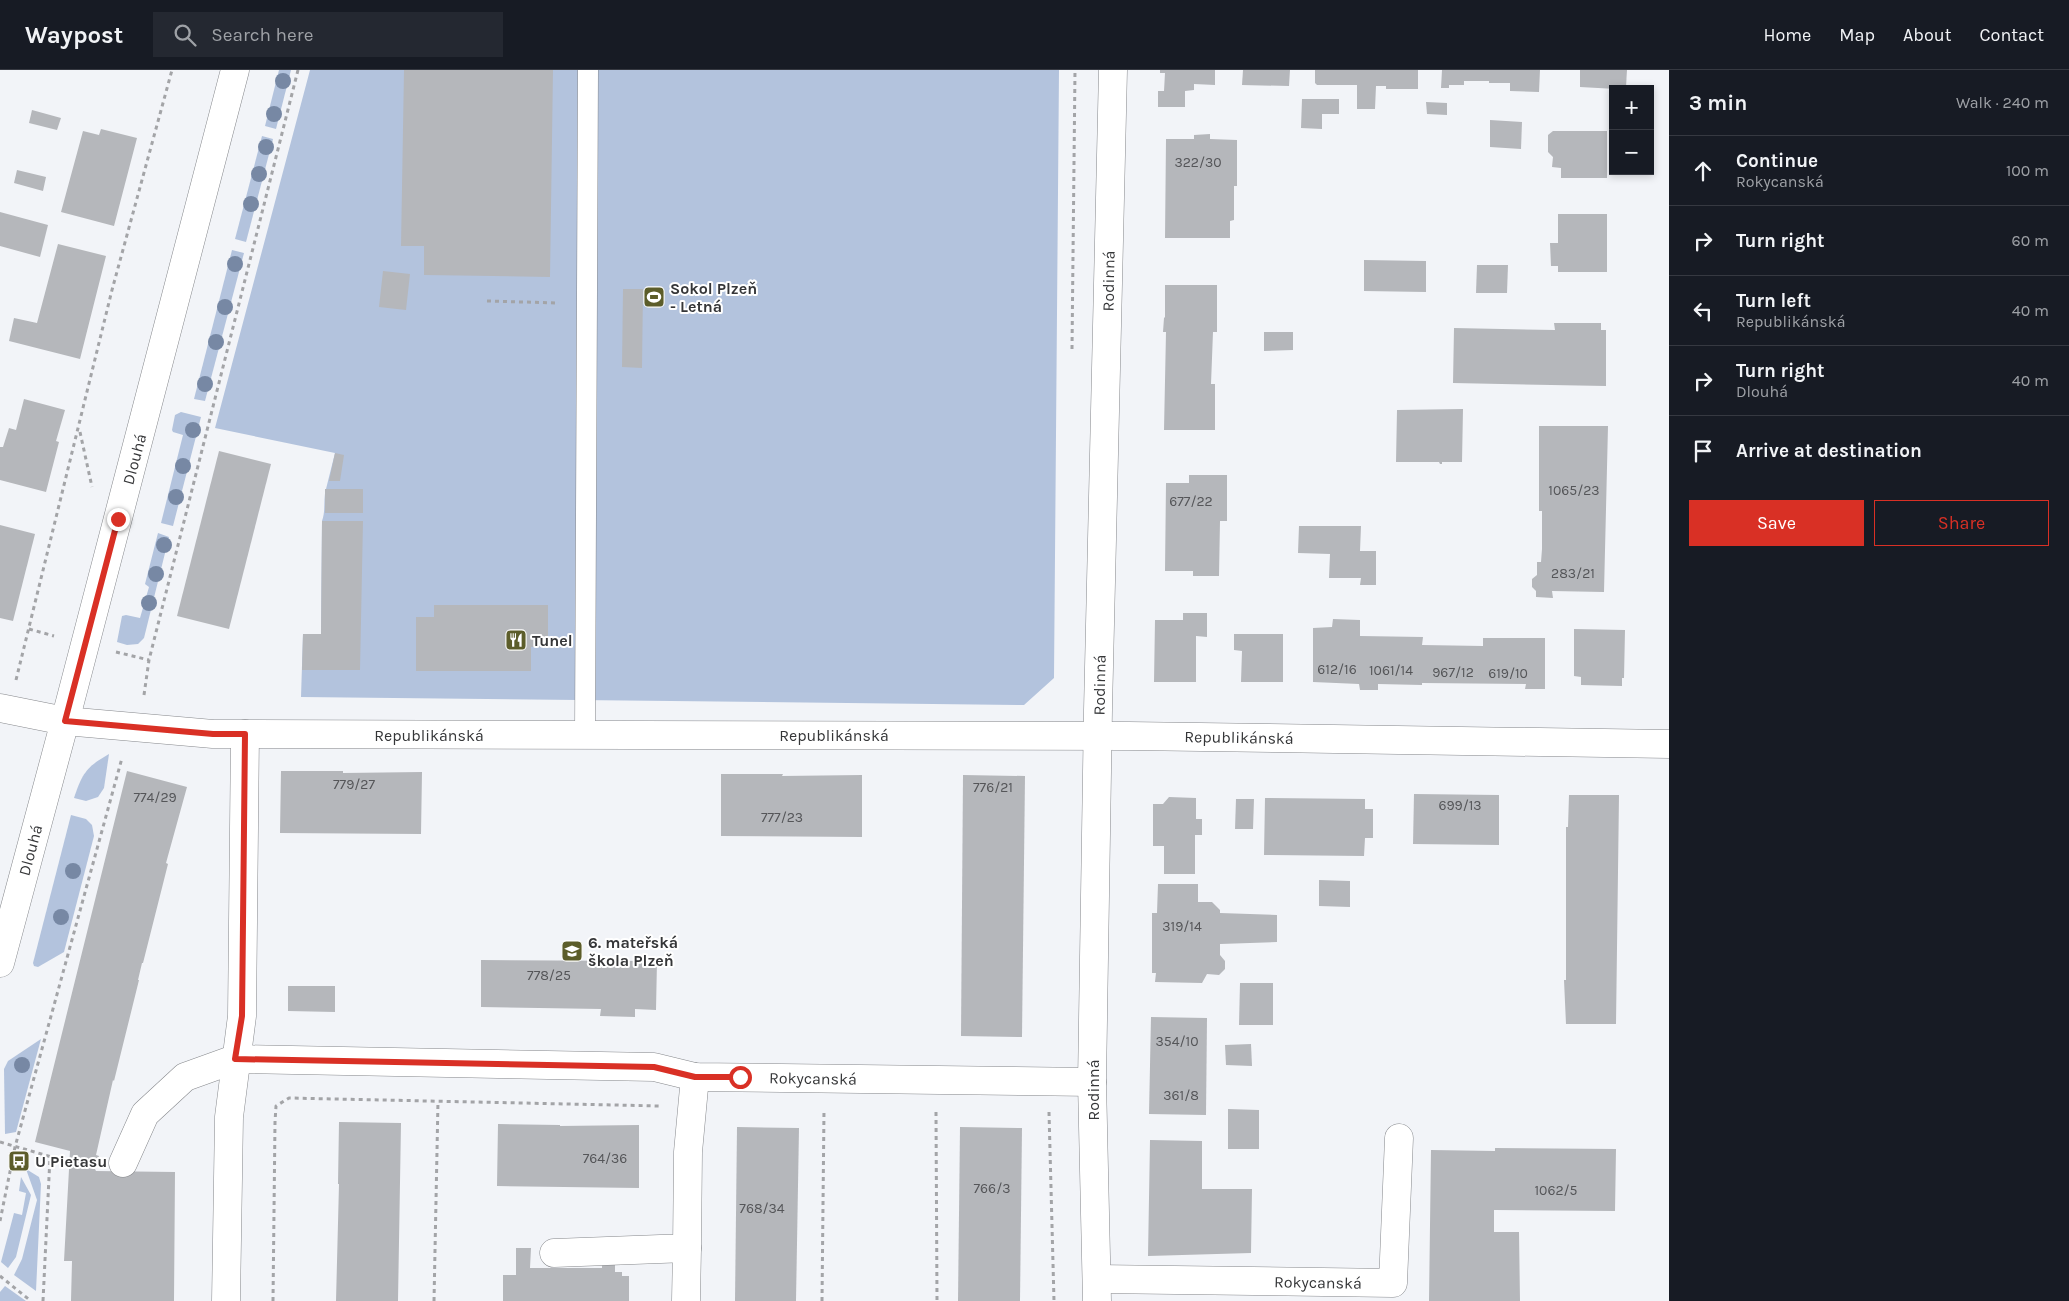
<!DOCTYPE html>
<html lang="en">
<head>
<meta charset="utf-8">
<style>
	body { margin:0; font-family:Karla,sans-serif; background:#242831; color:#f1f3f6 }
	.controls { position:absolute; right:15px; top:15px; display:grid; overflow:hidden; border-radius:0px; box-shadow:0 2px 8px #0003 }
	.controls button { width:45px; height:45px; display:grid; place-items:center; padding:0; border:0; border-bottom:1px solid #363941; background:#171b24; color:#f1f3f6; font:25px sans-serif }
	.stop { position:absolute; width:15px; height:15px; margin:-11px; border:4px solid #d93025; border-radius:50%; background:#fff }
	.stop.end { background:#d93025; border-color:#fff; box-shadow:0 1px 5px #0008 }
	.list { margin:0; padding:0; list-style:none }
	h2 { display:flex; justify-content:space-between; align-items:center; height:65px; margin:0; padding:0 20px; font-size:21px }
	h2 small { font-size:16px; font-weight:400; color:#9ea1a6 }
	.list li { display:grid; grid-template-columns:32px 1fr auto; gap:15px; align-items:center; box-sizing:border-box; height:70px; padding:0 20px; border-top:1px solid #363941 }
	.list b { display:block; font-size:19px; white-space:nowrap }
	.list p { margin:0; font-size:16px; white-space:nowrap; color:#9ea1a6 }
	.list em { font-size:16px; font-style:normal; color:#9ea1a6 }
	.actions { display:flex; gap:10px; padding:15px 20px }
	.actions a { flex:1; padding:11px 0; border:1px solid #d93025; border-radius:0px; text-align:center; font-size:18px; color:#d93025 }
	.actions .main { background:#d93025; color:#fff }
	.icon { flex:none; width:28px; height:28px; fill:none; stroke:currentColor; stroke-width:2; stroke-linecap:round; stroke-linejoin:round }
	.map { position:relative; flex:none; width:1669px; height:1231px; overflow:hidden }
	header { display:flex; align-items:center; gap:30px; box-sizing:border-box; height:70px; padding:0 25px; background:#171b24; border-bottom:1px solid #363941 }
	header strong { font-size:24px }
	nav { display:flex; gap:28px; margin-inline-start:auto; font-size:18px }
	.search { width:350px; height:45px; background:#242831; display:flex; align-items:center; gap:12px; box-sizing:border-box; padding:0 18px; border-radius:0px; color:#9ea1a6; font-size:19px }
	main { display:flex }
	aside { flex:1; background:#171b24 }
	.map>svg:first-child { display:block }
	.green { fill:#b3c3dd }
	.building { fill:#b5b7bb }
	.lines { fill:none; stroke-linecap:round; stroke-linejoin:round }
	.lane-casing { stroke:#86888c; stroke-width:21 }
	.street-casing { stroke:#86888c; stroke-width:29 }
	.secondary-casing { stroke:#86888c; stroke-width:29 }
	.path { stroke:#a3a4a7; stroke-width:3; stroke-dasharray:4 4; stroke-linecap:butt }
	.lane { stroke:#fff; stroke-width:20 }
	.street { stroke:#fff; stroke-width:28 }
	.secondary { stroke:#fff; stroke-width:28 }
	.tree { fill:#7788a4 }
	.route { stroke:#d93025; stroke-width:6 }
	.labels { text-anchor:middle; stroke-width:4; stroke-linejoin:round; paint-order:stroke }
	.number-label { font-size:14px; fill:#555659 }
	.street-label { font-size:16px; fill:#353638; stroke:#fff }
	.poi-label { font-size:16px; font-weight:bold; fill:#353638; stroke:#fff; text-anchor:start }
</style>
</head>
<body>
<header>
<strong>Waypost</strong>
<div class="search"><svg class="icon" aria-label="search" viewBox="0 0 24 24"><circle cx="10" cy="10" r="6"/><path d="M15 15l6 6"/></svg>Search here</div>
<nav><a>Home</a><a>Map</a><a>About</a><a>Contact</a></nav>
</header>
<main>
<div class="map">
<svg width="1669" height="1231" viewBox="0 0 1669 1231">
	<rect width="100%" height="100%" fill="#f2f4f8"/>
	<g class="green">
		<polygon points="279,0 291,0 276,59 265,56"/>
		<path d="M310 0H1059L1054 608 1024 635 301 627 303 564H321L322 451C326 440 323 429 326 419 329 407 332 395 335 383L215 358Z"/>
		<polygon points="262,66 273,69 246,172 235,169"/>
		<polygon points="232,180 244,183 205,331 194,329"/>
		<polygon points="181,342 201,347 173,456 161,453 183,365 173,362 172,360 175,345"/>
		<polygon points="158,463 169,467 144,568 138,574 127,575 117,572 122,546 126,545 140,548 149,517 145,514"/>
		<path d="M109 684 104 718 98 727 86 731 74 728C82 704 86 697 109 684Z"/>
		<polygon points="71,745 86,749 92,755 94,766 64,882 38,897 34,896 33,893"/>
		<polygon points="41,969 16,1062 5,1064 4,999 8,991"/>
		<polygon points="26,1099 39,1107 41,1114 36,1221 14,1205 22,1189 37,1130"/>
		<polygon points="21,1107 31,1125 16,1187 8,1198 1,1192 14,1143 22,1145 26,1123 19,1121"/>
		<polygon points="5,1216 26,1231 0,1231 0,1222"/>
	</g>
	<g class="building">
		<polygon points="404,0 553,0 550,207 424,205 424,176 401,176"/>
		<polygon points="1160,0 1215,0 1215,15 1194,14 1194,20 1185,21 1185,37 1158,37 1158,21 1164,21 1165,3 1160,3"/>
		<polygon points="1243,0 1290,0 1289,16 1242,15"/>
		<polygon points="1315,0 1418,0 1418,19 1386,19 1386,16 1376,16 1375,39 1357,39 1357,15 1317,15 1315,13"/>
		<polygon points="1442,0 1540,0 1539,22 1510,21 1510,13 1489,13 1489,11 1464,11 1464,15 1449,15 1449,18 1441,18"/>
		<polygon points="1580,0 1627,0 1626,17 1616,19 1580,17"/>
		<polygon points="1302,29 1339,29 1339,44 1322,44 1322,59 1301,58"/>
		<polygon points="1426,32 1447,33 1447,45 1427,44"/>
		<polygon points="32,40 61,48 57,60 29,53"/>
		<polygon points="1490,50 1522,52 1521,79 1490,77"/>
		<polygon points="101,59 137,68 114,156 61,142 83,61 99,65"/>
		<polygon points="1553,61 1607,61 1607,108 1561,108 1561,98 1552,97 1553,87 1548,82 1548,65"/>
		<polygon points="1210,64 1210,69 1237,70 1237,116 1234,116 1234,150 1230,151 1230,168 1165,168 1166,69 1194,69 1194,65"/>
		<polygon points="17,100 46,107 43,121 14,113"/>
		<polygon points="0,142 48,155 40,187 0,176"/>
		<polygon points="1558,144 1607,144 1607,202 1558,202 1558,196 1551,196 1550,173 1558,173"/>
		<polygon points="58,174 106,186 80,289 9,271 14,248 37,253"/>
		<polygon points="1364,190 1426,191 1426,222 1364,221"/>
		<polygon points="1477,195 1508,195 1507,223 1476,223"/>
		<polygon points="383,201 410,204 406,240 379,237"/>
		<polygon points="1165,215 1217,215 1217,262 1213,262 1211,314 1215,314 1215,360 1164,360 1166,262 1163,262 1164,248 1165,247"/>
		<polygon points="623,219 643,219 642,298 622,297"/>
		<polygon points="1554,253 1601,253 1601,260 1606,260 1606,316 1453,313 1454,258 1555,260"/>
		<polygon points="1264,262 1293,262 1293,280 1264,281"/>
		<polygon points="24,329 65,340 56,371 59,372 46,422 0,410 0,377 3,377 9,358 16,360"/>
		<polygon points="1463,339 1462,392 1442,392 1442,394 1440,394 1439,392 1396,392 1397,340"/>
		<polygon points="1539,356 1608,356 1604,522 1552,521 1553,528 1536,527 1536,521 1532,517 1532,509 1537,505 1537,492 1541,492 1542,479 1542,441 1539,441"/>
		<polygon points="219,381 271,394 229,559 177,546"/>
		<polygon points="335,383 344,385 340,411 329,411"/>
		<polygon points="1189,405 1227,405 1227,451 1220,451 1219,506 1193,506 1193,501 1165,501 1166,413 1189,413"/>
		<rect x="325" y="419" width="38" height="24"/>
		<polygon points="322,451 363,451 360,600 302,600 303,564 321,564"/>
		<polygon points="0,455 35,464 13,551 0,548"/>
		<polygon points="1299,456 1361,456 1360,481 1376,481 1376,515 1360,515 1361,508 1329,508 1330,484 1298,483"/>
		<polygon points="434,535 548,535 548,577 531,577 531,601 416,601 416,547 434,547"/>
		<polygon points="1183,543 1207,543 1207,567 1196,566 1196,612 1154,612 1155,550 1183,550"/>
		<polygon points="1333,549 1360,550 1360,566 1423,567 1422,575 1483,576 1483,568 1545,568 1545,619 1525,619 1526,614 1422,613 1422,615 1378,614 1378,620 1360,620 1359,614 1313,612 1313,558 1332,557"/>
		<polygon points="1574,559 1625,560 1624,608 1622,608 1622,616 1581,615 1581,607 1574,606"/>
		<polygon points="1234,564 1283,564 1283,612 1241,612 1242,581 1234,580"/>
		<polygon points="127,701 187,717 166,793 168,794 143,893 142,893 138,910 139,910 114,1011 113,1010 96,1085 99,1086 95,1099 96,1101 175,1102 174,1231 71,1231 72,1191 64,1191 70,1081 35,1072"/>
		<polygon points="281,701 343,701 343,703 422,702 421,764 280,763"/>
		<polygon points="721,704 783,704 782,706 862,705 862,767 721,766"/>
		<polygon points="963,705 1025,706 1022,967 961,966"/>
		<polygon points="1414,724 1499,725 1499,775 1413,774"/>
		<polygon points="1569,725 1619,725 1616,954 1566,954 1564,910 1566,910 1566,757 1568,757"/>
		<polygon points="1169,727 1196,728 1196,749 1202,749 1202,765 1195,765 1195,804 1164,804 1164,776 1153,776 1153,734 1163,734"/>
		<polygon points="1265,728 1365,729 1365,739 1373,739 1373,768 1365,768 1364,786 1264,785"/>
		<polygon points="1236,729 1254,729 1253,759 1235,759"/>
		<polygon points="1319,810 1350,811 1350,837 1319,836"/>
		<polygon points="1158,814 1198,814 1198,832 1212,832 1220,840 1220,843 1277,845 1277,872 1220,874 1220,885 1225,891 1225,899 1219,905 1207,904 1202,913 1155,912 1156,903 1152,903 1152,843 1157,843"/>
		<polygon points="481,890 657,891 656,940 635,939 635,947 600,946 601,939 481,937"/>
		<polygon points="1240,913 1273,913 1273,955 1239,955"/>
		<polygon points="288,916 335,916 335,942 288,941"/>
		<polygon points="1151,947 1207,948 1206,1045 1149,1044"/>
		<polygon points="1251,974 1252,996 1226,995 1225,975"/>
		<polygon points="1228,1039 1259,1040 1259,1079 1228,1079"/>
		<polygon points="339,1052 401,1053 398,1231 336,1231 339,1114 338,1114"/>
		<polygon points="498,1054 560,1055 560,1056 639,1055 639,1118 497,1116"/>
		<polygon points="737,1057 799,1058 796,1231 735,1231"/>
		<polygon points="960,1057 1022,1058 1020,1231 958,1231"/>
		<polygon points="1150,1070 1202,1071 1202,1119 1252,1119 1251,1183 1148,1186"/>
		<polygon points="1495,1078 1616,1079 1615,1141 1494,1140 1494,1162 1519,1162 1520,1231 1429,1231 1431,1080 1495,1081"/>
		<polygon points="516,1178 531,1178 530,1198 602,1198 602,1187 615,1187 615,1202 622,1202 622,1206 629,1206 629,1231 503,1231 503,1205 516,1205"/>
	</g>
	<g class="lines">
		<g class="lane-casing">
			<polyline id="lane" points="585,665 588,0"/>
		</g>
		<g class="street-casing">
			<g id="street">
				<polyline points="0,638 65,651 213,664 1129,666 1669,674"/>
				<polyline points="123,1093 145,1044 185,1007 235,989 654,997 695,1007 1092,1012"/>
				<polyline points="554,1183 687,1178 688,1082 695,1007"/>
				<polyline points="1097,1209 1393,1213 1399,1068"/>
				<polyline points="226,1231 229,1047 242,946 245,664"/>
				<polyline points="686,1231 687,1178"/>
				<polyline points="1097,1231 1092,1012 1098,640 1113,0"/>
			</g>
		</g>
		<g class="secondary-casing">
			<polyline id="secondary" points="0,893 65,651 235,0"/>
		</g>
		<g class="path">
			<polyline points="487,231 559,233"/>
			<polyline points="1072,279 1075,0"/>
			<polyline points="80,362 92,417"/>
			<polyline points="29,559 54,566"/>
			<polyline points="116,582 149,590"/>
			<polyline points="16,610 112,220 172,0"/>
			<polyline points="144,625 149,590 298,0"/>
			<polyline points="936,1042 937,1231"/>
			<polyline points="1049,1042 1054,1231"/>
			<polyline points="0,1072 69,1092"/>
			<polyline points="0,1151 15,1077 122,688"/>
			<polyline points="0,1206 31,1231"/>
			<polyline points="43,1231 50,1087"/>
			<polyline points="273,1231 275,1052 276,1036 289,1028 660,1036"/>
			<polyline points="434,1231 438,1031"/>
			<polyline points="822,1231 824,1040"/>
		</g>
		<use href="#lane" class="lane"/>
		<use href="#street" class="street"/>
		<use href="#secondary" class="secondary"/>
	</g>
	<g class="tree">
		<circle cx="283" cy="11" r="8"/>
		<circle cx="274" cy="44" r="8"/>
		<circle cx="266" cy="77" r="8"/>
		<circle cx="259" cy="104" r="8"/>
		<circle cx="251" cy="134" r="8"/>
		<circle cx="235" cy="194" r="8"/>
		<circle cx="225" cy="237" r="8"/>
		<circle cx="216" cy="272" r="8"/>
		<circle cx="205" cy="314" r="8"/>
		<circle cx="193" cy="360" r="8"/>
		<circle cx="183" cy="396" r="8"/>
		<circle cx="176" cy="427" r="8"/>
		<circle cx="164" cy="475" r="8"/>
		<circle cx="156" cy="504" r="8"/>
		<circle cx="149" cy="533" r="8"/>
		<circle cx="73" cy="801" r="8"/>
		<circle cx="61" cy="847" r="8"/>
		<circle cx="22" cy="995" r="8"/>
	</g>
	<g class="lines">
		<polyline class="route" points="118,449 65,651 213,664 245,664 242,946 235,989 654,997 695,1007 740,1007"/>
	</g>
	<defs>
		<g id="stadium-square" transform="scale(1.125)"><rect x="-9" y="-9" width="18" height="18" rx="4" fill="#5c5d2a" stroke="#fff"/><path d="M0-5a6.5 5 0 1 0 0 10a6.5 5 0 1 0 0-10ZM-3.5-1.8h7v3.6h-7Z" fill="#fff"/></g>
		<g id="restaurant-square" transform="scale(1.125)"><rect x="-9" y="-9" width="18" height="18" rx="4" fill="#5c5d2a" stroke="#fff"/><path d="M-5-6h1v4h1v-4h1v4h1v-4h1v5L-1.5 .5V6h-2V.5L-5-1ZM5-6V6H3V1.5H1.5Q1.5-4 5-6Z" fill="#fff"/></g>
		<g id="school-square" transform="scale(1.125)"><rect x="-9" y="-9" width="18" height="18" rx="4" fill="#5c5d2a" stroke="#fff"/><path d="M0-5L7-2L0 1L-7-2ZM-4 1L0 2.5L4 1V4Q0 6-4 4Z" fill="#fff"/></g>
		<g id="bus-square" transform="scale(1.125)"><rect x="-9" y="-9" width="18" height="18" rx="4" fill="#5c5d2a" stroke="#fff"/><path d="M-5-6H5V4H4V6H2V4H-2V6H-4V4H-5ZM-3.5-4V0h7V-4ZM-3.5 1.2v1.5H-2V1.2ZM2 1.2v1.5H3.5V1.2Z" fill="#fff"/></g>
	</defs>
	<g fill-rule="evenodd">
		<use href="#stadium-square" x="654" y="227"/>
		<use href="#restaurant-square" x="516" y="570"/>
		<use href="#school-square" x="572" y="881"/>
		<use href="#bus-square" x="19" y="1091"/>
	</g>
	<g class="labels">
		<g class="number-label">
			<text x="1198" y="97">322/30</text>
			<text x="1574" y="425">1065/23</text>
			<text x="1191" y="436">677/22</text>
			<text x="1573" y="508">283/21</text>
			<text x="1337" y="604">612/16</text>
			<text x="1391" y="605">1061/14</text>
			<text x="1453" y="607">967/12</text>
			<text x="1508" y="608">619/10</text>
			<text x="354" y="719">779/27</text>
			<text x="993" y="722">776/21</text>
			<text x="155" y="732">774/29</text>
			<text x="1460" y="740">699/13</text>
			<text x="782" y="752">777/23</text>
			<text x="1182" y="861">319/14</text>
			<text x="549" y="910">778/25</text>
			<text x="1177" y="976">354/10</text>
			<text x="1181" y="1030">361/8</text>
			<text x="605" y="1093">764/36</text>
			<text x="992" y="1123">766/3</text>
			<text x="1556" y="1125">1062/5</text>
			<text x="762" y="1143">768/34</text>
		</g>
		<g class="street-label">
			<text transform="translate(1108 211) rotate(-89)" y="6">Rodinná</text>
			<text transform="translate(134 389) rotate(-75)" y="6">Dlouhá</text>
			<text transform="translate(1099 615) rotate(-89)" y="6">Rodinná</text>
			<text x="429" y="671">Republikánská</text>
			<text x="834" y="671">Republikánská</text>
			<text transform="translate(1239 667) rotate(1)" y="6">Republikánská</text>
			<text transform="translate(30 780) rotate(-75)" y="6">Dlouhá</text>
			<text transform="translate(813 1008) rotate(1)" y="6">Rokycanská</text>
			<text transform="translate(1093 1020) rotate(-90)" y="6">Rodinná</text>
			<text transform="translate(1318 1212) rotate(1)" y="6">Rokycanská</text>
		</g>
		<g class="poi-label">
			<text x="670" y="224">Sokol Plzeň<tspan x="670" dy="18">- Letná</tspan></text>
			<text x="532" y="576">Tunel</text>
			<text x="588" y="878">6. mateřská<tspan x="588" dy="18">škola Plzeň</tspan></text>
			<text x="35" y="1097">U Pietasu</text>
		</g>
	</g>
</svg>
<div class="controls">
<button>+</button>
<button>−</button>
</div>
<div class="stop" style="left:740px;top:1007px"></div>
<div class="stop end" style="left:118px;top:449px"></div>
</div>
<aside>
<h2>3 min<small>Walk · 240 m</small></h2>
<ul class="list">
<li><svg class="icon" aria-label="ahead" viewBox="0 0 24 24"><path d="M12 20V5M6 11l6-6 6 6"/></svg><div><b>Continue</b><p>Rokycanská</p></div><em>100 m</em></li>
<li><svg class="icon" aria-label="right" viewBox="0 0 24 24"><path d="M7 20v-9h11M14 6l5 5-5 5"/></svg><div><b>Turn right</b></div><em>60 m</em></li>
<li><svg class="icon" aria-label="left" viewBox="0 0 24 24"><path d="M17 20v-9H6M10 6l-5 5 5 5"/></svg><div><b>Turn left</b><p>Republikánská</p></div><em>40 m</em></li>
<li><svg class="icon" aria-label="right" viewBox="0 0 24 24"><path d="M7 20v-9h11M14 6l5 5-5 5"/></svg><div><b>Turn right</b><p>Dlouhá</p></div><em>40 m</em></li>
<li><svg class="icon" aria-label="arrive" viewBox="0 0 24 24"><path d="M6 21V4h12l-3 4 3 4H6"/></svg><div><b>Arrive at destination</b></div></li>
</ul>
<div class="actions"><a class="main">Save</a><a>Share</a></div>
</aside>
</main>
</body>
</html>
